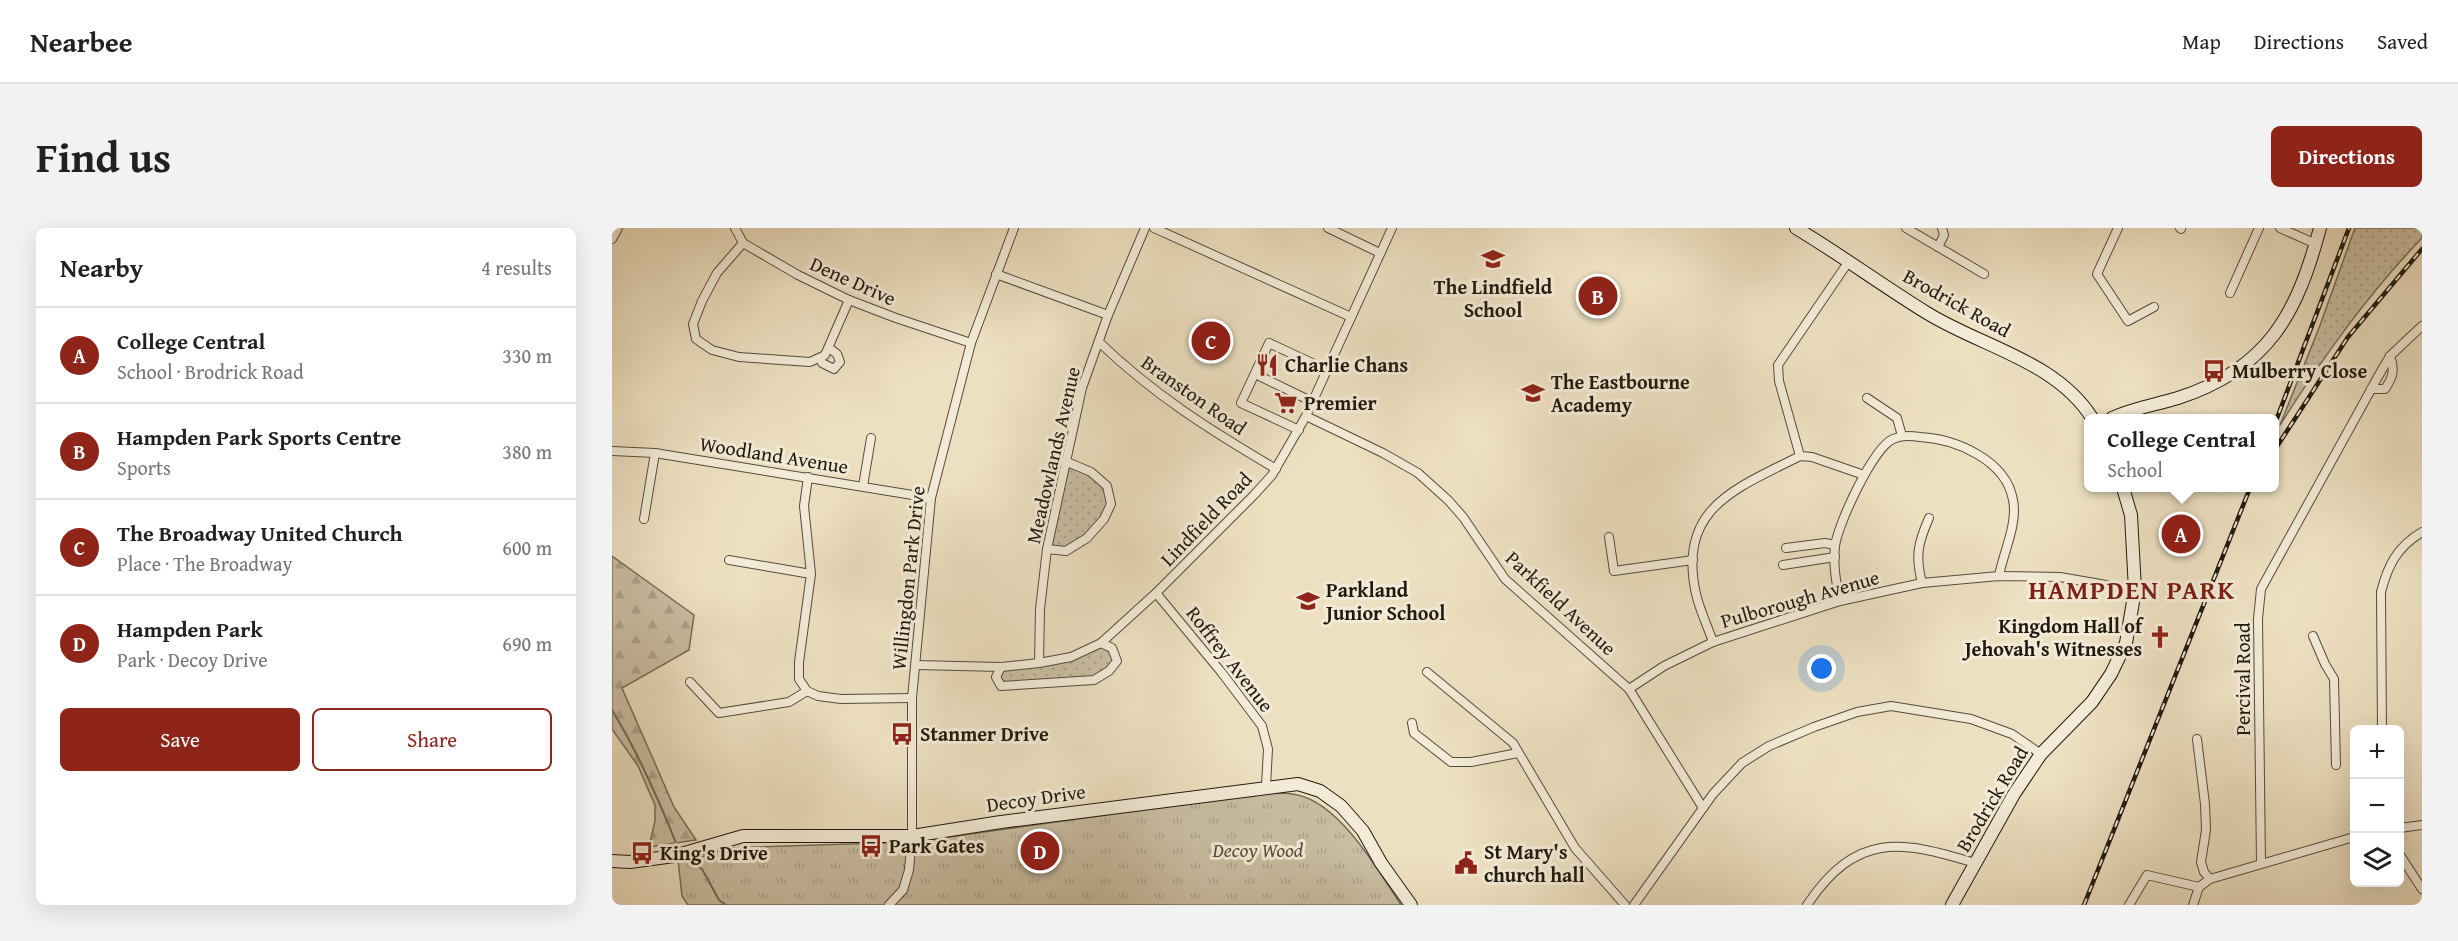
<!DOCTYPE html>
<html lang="en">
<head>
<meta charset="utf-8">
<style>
	body { margin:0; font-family:"Gentium Book Plus",serif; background:#f2f2f2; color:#202124 }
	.controls { position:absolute; right:18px; bottom:18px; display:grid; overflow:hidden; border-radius:9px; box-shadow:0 6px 24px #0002 }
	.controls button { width:54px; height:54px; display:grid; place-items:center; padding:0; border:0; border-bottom:2px solid #e0e0e0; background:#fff; color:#202124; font:30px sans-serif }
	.you { position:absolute; left:1210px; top:441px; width:21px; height:21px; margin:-15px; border:4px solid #fff; border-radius:50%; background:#1a73e8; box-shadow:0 0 0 9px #1a73e833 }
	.badge { display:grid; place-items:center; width:39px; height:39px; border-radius:50%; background:#8f2418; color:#fff; font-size:20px; font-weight:700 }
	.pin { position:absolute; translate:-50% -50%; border:3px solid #fff; box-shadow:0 2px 6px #0006 }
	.popup { position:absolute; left:1472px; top:186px; width:195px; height:78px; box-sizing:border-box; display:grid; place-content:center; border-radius:9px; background:#fff; filter:drop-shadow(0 2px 4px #0005); font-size:20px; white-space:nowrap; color:#757577 }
	.popup b { font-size:22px; color:#202124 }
	.popup::after { content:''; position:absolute; left:50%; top:100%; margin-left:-12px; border:12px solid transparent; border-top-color:#fff }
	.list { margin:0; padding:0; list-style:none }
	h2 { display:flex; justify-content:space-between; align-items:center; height:78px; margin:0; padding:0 24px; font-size:26px }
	h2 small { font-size:20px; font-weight:400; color:#757577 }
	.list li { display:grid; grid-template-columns:39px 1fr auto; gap:18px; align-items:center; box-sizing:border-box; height:96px; padding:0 24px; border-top:2px solid #e0e0e0 }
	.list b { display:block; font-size:22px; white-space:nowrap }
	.list p { margin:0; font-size:20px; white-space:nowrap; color:#757577 }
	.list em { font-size:20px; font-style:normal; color:#757577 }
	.actions { display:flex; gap:12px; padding:18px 24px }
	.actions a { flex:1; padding:14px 0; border:2px solid #8f2418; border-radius:9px; text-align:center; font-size:21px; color:#8f2418 }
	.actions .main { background:#8f2418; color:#fff }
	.icon { flex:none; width:33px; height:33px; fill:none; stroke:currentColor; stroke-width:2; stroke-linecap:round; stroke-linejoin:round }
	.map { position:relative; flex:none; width:1810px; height:677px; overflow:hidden; border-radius:9px }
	header { display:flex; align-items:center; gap:36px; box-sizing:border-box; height:84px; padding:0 30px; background:#fff; border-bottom:2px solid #e0e0e0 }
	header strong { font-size:28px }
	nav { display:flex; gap:33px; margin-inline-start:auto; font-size:21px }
	.intro { display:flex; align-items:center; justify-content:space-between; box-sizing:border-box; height:144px; padding:0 36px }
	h1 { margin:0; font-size:42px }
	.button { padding:15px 27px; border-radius:9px; background:#8f2418; color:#fff; font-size:21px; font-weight:700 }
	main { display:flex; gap:36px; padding:0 36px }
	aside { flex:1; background:#fff; border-radius:9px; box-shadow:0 6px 24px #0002 }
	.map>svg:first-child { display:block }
	.grass { fill:url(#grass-dots); stroke:#766c59; stroke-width:1.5 }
	.forest { fill:url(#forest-firs); stroke:#766c59; stroke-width:1.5 }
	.park { fill:url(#park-tufts); stroke:#766c59; stroke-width:1.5 }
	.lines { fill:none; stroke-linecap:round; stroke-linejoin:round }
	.stream { stroke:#726855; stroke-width:2 }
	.street-casing { stroke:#544b3c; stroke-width:10 }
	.secondary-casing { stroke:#21190f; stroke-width:14 }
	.street { stroke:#f3ebd7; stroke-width:8 }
	.secondary { stroke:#f3ebd7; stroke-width:12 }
	.rail-casing { stroke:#21190f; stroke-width:4.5 }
	.rail { stroke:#f3ebd7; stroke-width:2; stroke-dasharray:7; stroke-linecap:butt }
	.labels { text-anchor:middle; stroke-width:6; stroke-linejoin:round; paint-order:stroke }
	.street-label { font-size:20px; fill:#21190f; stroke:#f3ebd7 }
	.poi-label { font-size:20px; font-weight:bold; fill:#21190f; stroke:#f3ebd7; text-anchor:start }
	.park-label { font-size:20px; font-style:italic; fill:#544b3b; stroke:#f3ebd7 }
	.district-label { font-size:26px; font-weight:bold; letter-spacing:1.5px; fill:#7a1f14; stroke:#f3ebd7 }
</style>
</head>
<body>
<header>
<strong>Nearbee</strong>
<nav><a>Map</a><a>Directions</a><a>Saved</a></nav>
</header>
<div class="intro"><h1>Find us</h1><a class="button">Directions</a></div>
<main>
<aside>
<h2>Nearby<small>4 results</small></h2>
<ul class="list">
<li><span class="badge">A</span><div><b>College Central</b><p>School · Brodrick Road</p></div><em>330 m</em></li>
<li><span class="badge">B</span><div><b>Hampden Park Sports Centre</b><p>Sports</p></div><em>380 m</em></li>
<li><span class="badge">C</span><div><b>The Broadway United Church</b><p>Place · The Broadway</p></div><em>600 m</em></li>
<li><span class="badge">D</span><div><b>Hampden Park</b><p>Park · Decoy Drive</p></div><em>690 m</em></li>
</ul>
<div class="actions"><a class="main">Save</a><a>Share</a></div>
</aside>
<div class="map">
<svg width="1810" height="677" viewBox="0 0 1810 677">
	<defs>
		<pattern id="grass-dots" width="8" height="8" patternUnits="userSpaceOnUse" patternTransform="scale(1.5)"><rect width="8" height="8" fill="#cabea3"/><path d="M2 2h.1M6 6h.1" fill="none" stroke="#ada38b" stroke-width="1.8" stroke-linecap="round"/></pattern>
		<pattern id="forest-firs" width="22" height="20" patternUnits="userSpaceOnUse" patternTransform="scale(1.5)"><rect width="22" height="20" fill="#cabea3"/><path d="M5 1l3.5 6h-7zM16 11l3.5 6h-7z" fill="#ada38b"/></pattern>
		<pattern id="park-tufts" width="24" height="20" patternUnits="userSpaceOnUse" patternTransform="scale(1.5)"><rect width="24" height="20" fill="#cabea3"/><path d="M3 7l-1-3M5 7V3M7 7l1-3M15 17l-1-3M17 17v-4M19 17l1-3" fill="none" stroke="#ada38b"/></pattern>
	</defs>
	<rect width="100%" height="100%" fill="#ede0c1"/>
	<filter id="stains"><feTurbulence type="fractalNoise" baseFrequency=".00333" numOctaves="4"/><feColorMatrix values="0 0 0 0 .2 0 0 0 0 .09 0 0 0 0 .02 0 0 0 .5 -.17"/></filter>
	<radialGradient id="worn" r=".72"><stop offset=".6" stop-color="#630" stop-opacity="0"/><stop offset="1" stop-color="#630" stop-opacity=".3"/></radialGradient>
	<g class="grass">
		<path d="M1743 0H1810V10C1755 67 1710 131 1668 197L1707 100Z"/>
		<polygon points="453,233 495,258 499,276 492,291 454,323 435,321"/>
		<polygon points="489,415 500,420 505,433 482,452 389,458 384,449 389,439 427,435"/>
	</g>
	<polygon class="forest" points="0,328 82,387 77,422 10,460 62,579 84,612 37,619 43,593 43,577 26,538 0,501"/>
	<path class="park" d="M653 565C664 565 675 564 686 567 729 577 766 642 789 677H76L70 668 66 632 83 631 115 620 300 614Z"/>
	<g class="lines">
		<g class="stream">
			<path d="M0 482C27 526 47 572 66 620"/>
			<polyline points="75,630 90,641 107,672 114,677"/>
		</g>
		<g class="street-casing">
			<g id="street">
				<polyline points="123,0 131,15 186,47 237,72 284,90 359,115"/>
				<polyline points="542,0 739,89"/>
				<polyline points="716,0 768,25"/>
				<polyline points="1294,0 1372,46"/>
				<polyline points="1506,0 1485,46 1516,93 1542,79"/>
				<polyline points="1568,0 1569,1"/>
				<polyline points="1668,0 1704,16"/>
				<polyline points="0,11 6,0"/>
				<polyline points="131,15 105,45 90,73 81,96 84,111 100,122 127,129 198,134 213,127 237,72"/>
				<polyline points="1326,19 1332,7 1330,0"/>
				<polyline points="384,46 496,87"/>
				<polyline points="1618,65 1647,0"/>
				<path d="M487 114C542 167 598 202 664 241"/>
				<polyline points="209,130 210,135 222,141 228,134 225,126 217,120"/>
				<polyline points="643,146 701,174"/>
				<path d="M1759 161H1773C1781 149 1783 142 1778 128"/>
				<polyline points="1255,170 1285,190 1290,208"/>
				<polyline points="694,188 771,225 806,245 836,272 851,289 893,351 1017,461 1091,580"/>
				<polyline points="687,202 629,175 657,115 715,142"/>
				<polyline points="0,223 43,225 319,270"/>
				<polyline points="1188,228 1167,153 1166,137 1237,33"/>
				<polyline points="196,249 192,278 199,346 187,434 187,451 195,463 206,468 229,471 300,470"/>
				<polyline points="251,258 259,210"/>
				<polyline points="32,291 43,225"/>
				<polyline points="997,309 1002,343 1081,332"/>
				<polyline points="1174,320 1213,315 1223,317"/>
				<polyline points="435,321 454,323 475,310 492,291 499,276 495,258 479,244 453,233"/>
				<polyline points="117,332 199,346"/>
				<polyline points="1171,337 1223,329"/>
				<path d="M1310 355C1303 328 1306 315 1317 290"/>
				<polyline points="544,365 610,445 650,498 656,521 654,558"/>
				<path d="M1228 373C1224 354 1221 338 1223 318 1226 296 1261 220 1281 211 1290 207 1299 208 1308 209 1344 211 1394 232 1401 272 1406 296 1391 325 1387 348"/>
				<polyline points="1701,408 1713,436 1722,451 1724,537"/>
				<path d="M1101 414C1096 399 1088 383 1084 366 1065 280 1123 261 1188 228L1200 229 1252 247"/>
				<polyline points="427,435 428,381 435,321 470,160 496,87 533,0"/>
				<polyline points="304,437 389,439 427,435 459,429 489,415 544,365 642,267 660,247 694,188 780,0"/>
				<polyline points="389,439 384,449 389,458 482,452 497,443 505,433 500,420 489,415"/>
				<polyline points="815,444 901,515 963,620 1013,677"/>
				<polyline points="78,454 107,485 177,474 195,463"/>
				<polyline points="1017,461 1052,438 1101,414 1228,373 1310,355 1387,348 1448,349 1523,362"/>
				<polyline points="800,495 802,505 839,534 859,534 906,525"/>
				<path d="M1770 502 1769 364C1776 337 1785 319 1810 304"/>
				<polyline points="1585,511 1593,576 1594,602 1589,634 1592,644 1598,651"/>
				<polyline points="1788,600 1810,597"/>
				<polyline points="1788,627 1810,661"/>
				<polyline points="1649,635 1646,391 1649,361 1767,147 1778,128 1810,98"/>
				<polyline points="277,677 291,662 297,642 300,608 300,470 319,270 359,115 402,0"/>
				<polyline points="1022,677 1101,566 1130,535 1157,518 1202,499 1245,484 1279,478 1359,491 1400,506 1429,526"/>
				<path d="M1195 677C1244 604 1288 612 1363 635"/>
				<polyline points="1517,677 1535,647 1587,659"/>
				<polyline points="1581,677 1587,659 1598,651 1742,609"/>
			</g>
		</g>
		<g class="secondary-casing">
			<g id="secondary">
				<path d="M1184 0C1229 27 1271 58 1315 85 1370 119 1444 133 1480 190"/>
				<path d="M1500 190C1521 180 1543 177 1566 170 1656 141 1685 86 1708 0"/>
				<polyline points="0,633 18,634 62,628 131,608 300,608 389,594 686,556 708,563 729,578 751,603 769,635 799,677"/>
				<polyline points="1340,677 1402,566 1429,526 1480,474 1499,446 1514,415 1523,362 1519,287 1511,260"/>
			</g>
		</g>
		<use href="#street" class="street"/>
		<use href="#secondary" class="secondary"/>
		<g class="rail-casing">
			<g id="rail">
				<polyline points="1662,198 1737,0"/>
				<polyline points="1662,223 1736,109 1810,21"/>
				<polyline points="1472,677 1638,260"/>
			</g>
		</g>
		<use href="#rail" class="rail"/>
	</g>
	<defs>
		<g id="school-bare" transform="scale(1.8)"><path d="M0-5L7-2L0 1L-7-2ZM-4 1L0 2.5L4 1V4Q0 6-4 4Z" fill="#8f2418" stroke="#f3ebd7" stroke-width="2.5" paint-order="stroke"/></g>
		<g id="restaurant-bare" transform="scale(1.8)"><path d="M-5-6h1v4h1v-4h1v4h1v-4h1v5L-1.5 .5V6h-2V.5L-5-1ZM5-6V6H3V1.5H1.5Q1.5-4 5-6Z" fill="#8f2418" stroke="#f3ebd7" stroke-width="2.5" paint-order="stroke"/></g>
		<g id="bus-bare" transform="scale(1.8)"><path d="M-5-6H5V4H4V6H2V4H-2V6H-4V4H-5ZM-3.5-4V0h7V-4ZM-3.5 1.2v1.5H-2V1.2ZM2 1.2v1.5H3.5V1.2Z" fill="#8f2418" stroke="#f3ebd7" stroke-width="2.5" paint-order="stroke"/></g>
		<g id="supermarket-bare" transform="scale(1.8)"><path d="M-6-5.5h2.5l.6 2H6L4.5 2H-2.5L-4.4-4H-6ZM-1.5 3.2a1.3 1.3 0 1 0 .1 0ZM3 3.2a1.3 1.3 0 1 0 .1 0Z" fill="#8f2418" stroke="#f3ebd7" stroke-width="2.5" paint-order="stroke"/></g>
		<g id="church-bare" transform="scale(1.8)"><path d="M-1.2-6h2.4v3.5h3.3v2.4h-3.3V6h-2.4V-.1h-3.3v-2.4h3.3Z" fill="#8f2418" stroke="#f3ebd7" stroke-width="2.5" paint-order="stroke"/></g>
		<g id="civic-bare" transform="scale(1.8)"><path d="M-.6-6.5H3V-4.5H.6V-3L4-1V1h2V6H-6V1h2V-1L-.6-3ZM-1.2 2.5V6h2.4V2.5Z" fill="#8f2418" stroke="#f3ebd7" stroke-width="2.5" paint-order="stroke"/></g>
	</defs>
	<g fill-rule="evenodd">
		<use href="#school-bare" x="881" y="31"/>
		<use href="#restaurant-bare" x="655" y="137"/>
		<use href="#bus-bare" x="1602" y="143"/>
		<use href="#school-bare" x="921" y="165"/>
		<use href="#supermarket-bare" x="674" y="175"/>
		<use href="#school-bare" x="696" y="373"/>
		<use href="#church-bare" x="1548" y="409"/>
		<use href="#bus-bare" x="290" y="506"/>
		<use href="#bus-bare" x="259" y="618"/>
		<use href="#bus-bare" x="30" y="625"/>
		<use href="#civic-bare" x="854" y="635"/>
	</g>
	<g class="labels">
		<g class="street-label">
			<text transform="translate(241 53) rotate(24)" y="7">Dene Drive</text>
			<text transform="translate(1345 75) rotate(29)" y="7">Brodrick Road</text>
			<text transform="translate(582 167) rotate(35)" y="7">Branston Road</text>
			<text transform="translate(162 227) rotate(9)" y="7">Woodland Avenue</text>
			<text transform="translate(441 227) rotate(-77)" y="7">Meadowlands Avenue</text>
			<text transform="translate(594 291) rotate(-46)" y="7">Lindfield Road</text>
			<text transform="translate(296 350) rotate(-84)" y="7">Willingdon Park Drive</text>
			<text transform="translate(1188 371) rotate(-16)" y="7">Pulborough Avenue</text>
			<text transform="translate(949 375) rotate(43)" y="7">Parkfield Avenue</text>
			<text transform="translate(618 431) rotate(52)" y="7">Roffrey Avenue</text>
			<text transform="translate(1631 451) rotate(-90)" y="7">Percival Road</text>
			<text transform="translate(424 570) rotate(-8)" y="7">Decoy Drive</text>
			<text transform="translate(1380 571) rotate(-59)" y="7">Brodrick Road</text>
		</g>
		<g class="poi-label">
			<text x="881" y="66" text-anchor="middle">The Lindfield<tspan x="881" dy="23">School</tspan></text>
			<text x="673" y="144">Charlie Chans</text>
			<text x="1620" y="150">Mulberry Close</text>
			<text x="939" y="161">The Eastbourne<tspan x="939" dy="23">Academy</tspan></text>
			<text x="692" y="182">Premier</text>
			<text x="714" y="369">Parkland<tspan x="714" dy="23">Junior School</tspan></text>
			<text x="1530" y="405" text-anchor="end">Kingdom Hall of<tspan x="1530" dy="23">Jehovah's Witnesses</tspan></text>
			<text x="308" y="513">Stanmer Drive</text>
			<text x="277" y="625">Park Gates</text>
			<text x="872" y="631">St Mary's<tspan x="872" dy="23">church hall</tspan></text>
			<text x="48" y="632">King's Drive</text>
		</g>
		<g class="park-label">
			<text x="646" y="629">Decoy Wood</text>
		</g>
		<g class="district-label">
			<text x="1520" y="371">HAMPDEN PARK</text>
		</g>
	</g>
	<rect width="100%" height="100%" filter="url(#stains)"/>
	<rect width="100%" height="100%" fill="url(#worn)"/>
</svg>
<div class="controls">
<button>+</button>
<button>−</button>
<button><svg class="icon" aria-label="layers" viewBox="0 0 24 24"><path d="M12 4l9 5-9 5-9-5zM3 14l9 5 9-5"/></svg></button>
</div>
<div class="you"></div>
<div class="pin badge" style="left:1569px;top:306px">A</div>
<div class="popup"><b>College Central</b>School</div>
<div class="pin badge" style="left:986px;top:68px">B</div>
<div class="pin badge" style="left:599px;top:113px">C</div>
<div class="pin badge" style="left:428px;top:623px">D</div>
</div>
</main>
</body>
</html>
